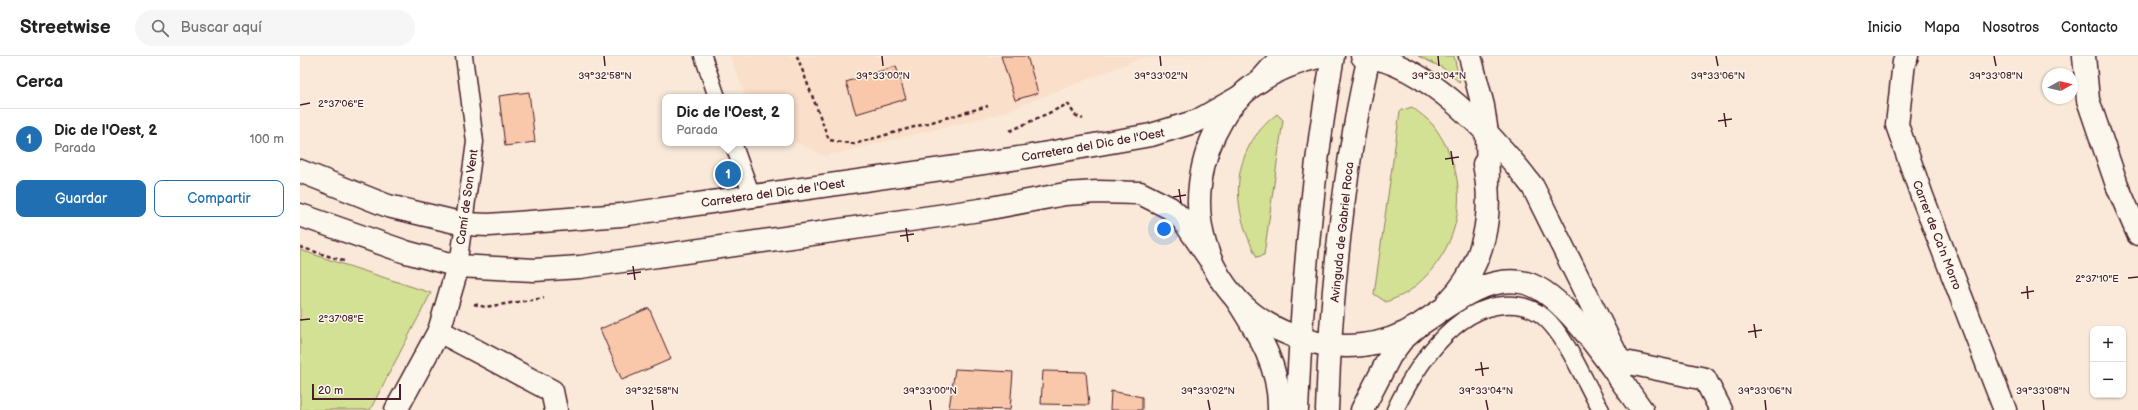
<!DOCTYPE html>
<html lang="es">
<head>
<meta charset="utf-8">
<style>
	body { margin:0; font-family:"Balsamiq Sans",sans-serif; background:#f6f6f6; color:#222 }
	.controls { position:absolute; right:12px; bottom:12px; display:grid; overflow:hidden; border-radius:8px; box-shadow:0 1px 3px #0004 }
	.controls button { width:36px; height:36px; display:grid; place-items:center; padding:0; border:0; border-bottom:1px solid #e0e0e0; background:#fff; color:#222; font:20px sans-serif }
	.compass { position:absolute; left:1742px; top:12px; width:36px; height:36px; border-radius:50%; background:#fff; box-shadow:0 1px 3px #0004; rotate:82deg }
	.scale { position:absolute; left:12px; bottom:10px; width:89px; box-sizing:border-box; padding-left:4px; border:2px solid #4a1f2b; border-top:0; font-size:11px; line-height:14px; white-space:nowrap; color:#4a1f2b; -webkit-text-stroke:3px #fbf7ec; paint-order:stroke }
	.you { position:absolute; left:864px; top:173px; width:14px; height:14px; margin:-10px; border:3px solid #fff; border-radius:50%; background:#1a73e8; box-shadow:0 0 0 6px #1a73e833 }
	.badge { display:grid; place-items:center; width:26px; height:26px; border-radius:50%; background:#1f6fb2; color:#fff; font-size:13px; font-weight:700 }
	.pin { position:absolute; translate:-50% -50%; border:2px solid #fff; box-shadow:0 1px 4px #0006 }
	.popup { position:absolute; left:362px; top:38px; width:132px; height:52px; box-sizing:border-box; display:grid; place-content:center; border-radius:8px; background:#fff; filter:drop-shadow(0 1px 3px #0005); font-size:13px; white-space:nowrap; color:#767676 }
	.popup b { font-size:15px; color:#222 }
	.popup::after { content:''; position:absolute; left:50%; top:100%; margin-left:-8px; border:8px solid transparent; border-top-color:#fff }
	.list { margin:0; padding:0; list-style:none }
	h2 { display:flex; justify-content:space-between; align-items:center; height:52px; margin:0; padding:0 16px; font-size:17px }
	h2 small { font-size:13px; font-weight:400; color:#767676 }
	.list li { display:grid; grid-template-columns:26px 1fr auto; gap:12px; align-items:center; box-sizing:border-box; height:60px; padding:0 16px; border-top:1px solid #e0e0e0 }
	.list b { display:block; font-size:15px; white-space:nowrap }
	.list p { margin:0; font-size:13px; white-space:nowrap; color:#767676 }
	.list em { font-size:13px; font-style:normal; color:#767676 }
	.actions { display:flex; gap:8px; padding:12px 16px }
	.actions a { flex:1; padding:9px 0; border:1px solid #1f6fb2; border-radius:8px; text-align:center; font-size:14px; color:#1f6fb2 }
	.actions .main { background:#1f6fb2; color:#fff }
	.icon { flex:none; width:22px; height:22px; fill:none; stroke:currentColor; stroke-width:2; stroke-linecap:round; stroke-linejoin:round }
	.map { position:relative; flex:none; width:1838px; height:354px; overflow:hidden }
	header { display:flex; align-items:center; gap:24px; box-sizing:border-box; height:56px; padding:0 20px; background:#fff; border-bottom:1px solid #e0e0e0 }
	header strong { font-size:19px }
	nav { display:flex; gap:22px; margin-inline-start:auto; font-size:14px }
	.search { width:280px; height:36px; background:#f6f6f6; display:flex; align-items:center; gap:10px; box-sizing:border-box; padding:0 14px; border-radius:22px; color:#767676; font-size:15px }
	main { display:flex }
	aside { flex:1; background:#fff }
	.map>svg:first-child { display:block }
	.built { fill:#fadfca }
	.green { fill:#d3e194; stroke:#8e8060 }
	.building { fill:#f9c7a9; stroke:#4a1f2b }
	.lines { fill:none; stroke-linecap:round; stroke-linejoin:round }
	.lane-casing { stroke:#4a1f2b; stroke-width:19 }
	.street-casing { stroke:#4a1f2b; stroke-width:25 }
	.secondary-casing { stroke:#4a1f2b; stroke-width:25 }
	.primary-casing { stroke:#4a1f2b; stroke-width:25 }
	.highway-casing { stroke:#4a1f2b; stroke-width:25 }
	.path { stroke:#4a1f2b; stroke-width:2.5; stroke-dasharray:4 3; stroke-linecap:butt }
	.lane { stroke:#fbf7ec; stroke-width:16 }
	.street { stroke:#fbf7ec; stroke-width:22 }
	.secondary { stroke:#fbf7ec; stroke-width:22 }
	.primary { stroke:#fbf7ec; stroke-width:22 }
	.highway { stroke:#fbf7ec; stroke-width:22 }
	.ticks { fill:none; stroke:#4a1f2b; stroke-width:1.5 }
	.labels { text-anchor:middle; stroke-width:3; stroke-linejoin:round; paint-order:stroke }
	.street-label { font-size:12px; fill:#4a1f2b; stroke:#fbf7ec }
	.ticks-label { font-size:10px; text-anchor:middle; fill:#4a1f2b; stroke:#fbf7ec; stroke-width:3; stroke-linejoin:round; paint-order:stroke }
</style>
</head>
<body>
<header>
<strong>Streetwise</strong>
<div class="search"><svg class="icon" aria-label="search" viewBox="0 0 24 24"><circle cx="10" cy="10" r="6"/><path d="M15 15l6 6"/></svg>Buscar aquí</div>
<nav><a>Inicio</a><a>Mapa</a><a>Nosotros</a><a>Contacto</a></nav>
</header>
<main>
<aside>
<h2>Cerca<small></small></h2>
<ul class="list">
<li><span class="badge">1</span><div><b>Dic de l'Oest, 2</b><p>Parada</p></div><em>100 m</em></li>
</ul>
<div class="actions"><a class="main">Guardar</a><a>Compartir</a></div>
</aside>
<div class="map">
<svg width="1838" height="354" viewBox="0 0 1838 354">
	<rect width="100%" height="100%" fill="#fae9d8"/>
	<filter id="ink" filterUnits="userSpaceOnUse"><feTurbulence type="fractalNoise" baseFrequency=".025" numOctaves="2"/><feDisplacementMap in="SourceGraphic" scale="8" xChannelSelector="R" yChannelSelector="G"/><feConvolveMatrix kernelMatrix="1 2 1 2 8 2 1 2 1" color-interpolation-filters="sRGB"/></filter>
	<g filter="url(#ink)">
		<polygon class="built" points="430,0 937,0 841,2 699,58 525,100 491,84 491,41 446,41"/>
		<g class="green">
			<polygon points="1118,0 1154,0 1160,27 1143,12"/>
			<path d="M1112 51C1119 57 1127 62 1133 69 1175 125 1164 194 1108 236 1102 240 1093 243 1086 246L1074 238 1100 55Z"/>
			<path d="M977 58 983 64 964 199 957 201C930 151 929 95 977 58Z"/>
			<polygon points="0,194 131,237 70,354 0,354"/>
		</g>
		<g class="building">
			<polygon points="701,0 727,0 738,37 715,44"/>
			<polygon points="596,10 606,43 556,58 546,26"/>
			<polygon points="229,36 235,86 205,90 199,40"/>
			<polygon points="349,252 371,303 322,324 300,273"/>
			<polygon points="655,313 713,316 710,354 649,352"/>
			<polygon points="743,315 786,316 789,349 741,348"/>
			<polygon points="811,335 842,341 842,354 810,354"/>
		</g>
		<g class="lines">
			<g class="lane-casing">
				<g id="lane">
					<polyline points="403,0 417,41"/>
					<polyline points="433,87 452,140"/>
					<polyline points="158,210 175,86 164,0"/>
					<path d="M1095 354C1115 312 1153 252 1204 249 1219 248 1232 251 1244 261 1267 281 1285 327 1301 354"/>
				</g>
			</g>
			<g class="street-casing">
				<g id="street">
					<polyline points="1607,0 1604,6 1597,69 1622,140 1705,354"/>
					<polyline points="1784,0 1788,44 1817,129 1838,178"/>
					<polyline points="0,115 88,150 164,168 189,169 321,159 725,101 851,79 897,65 941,40"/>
					<polyline points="0,159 106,196 158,210 234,214 280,211 680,154 765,138 798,136 840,137 870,152 883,164 909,202"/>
					<polyline points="139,275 252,335 256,354"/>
					<polyline points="1320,305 1405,323 1421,354"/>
					<polyline points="96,354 139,275 158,210"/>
				</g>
			</g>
			<g class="secondary-casing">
				<g id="secondary">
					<path d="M1022 0C983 9 943 27 922 64 875 143 901 245 991 279 1014 288 1038 292 1062 289 1082 287 1103 279 1119 269 1150 249 1187 217 1226 227 1267 238 1316 319 1342 354"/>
					<path d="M1062 0C1125 5 1197 83 1233 131L1323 312"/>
					<path d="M1148 246C1185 209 1194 158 1184 108"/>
				</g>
			</g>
			<g class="primary-casing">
				<polyline id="primary" points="1187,77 1188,127"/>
			</g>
			<g class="highway-casing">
				<g id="highway">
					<polyline points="1170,0 1183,50 1187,77"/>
					<polyline points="960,25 982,0"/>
					<path d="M935 241C958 277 980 310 979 354"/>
					<path d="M997 354C1002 235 1012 117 1033 0"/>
					<path d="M1027 354C1031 235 1043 116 1069 0"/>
					<polyline points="1062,354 1090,300 1102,284 1118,270"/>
				</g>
			</g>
			<g class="path">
				<polyline points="497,0 529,84 554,88 688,50"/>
				<polyline points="710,75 768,48 775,59 783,63"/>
				<polyline points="0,191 44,205"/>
				<polyline points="174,248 185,251 244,242"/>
			</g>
			<use href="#lane" class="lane"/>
			<use href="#street" class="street"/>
			<use href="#secondary" class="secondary"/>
			<use href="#primary" class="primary"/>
			<use href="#highway" class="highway"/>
		</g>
	</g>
	<path class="ticks" d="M304 0 305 10M582 0 583 10M860 0 861 10M1138 0 1139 10M1416 0 1418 10M1694 0 1696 10M0 49 10 47M1424 57 1426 71M1418 65 1432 63M1151 95 1153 109M1145 103 1159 101M879 133 881 147M873 141 886 139M606 172 608 186M600 180 614 178M333 210 335 224M327 218 341 216M1828 222 1838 221M1727 230 1728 243M1721 237 1734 235M0 264 10 263M1454 268 1456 282M1448 276 1462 274M1181 306 1183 320M1175 314 1189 312M352 344 353 354M630 344 631 354M908 344 910 354M1186 344 1188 354M1465 344 1466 354M1743 344 1744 354"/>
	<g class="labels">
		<g class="street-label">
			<text transform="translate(793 89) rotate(-10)" y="4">Carretera del Dic de l'Oest</text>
			<text transform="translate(473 137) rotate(-8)" y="4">Carretera del Dic de l'Oest</text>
			<text transform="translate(167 141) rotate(-82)" y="4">Camí de Son Vent</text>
			<text transform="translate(1042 176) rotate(-84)" y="4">Avinguda de Gabriel Roca</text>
			<text transform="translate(1637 179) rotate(69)" y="4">Carrer de Ca'n Morro</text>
		</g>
	</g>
	<g class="ticks-label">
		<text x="305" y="23">39°32'58"N</text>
		<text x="583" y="23">39°33'00"N</text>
		<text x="861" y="23">39°33'02"N</text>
		<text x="1139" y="23">39°33'04"N</text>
		<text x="1418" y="23">39°33'06"N</text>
		<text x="1696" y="23">39°33'08"N</text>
		<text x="41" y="51">2°37'06"E</text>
		<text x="1797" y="226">2°37'10"E</text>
		<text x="41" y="266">2°37'08"E</text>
		<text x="352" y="338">39°32'58"N</text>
		<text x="630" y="338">39°33'00"N</text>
		<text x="908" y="338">39°33'02"N</text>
		<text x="1186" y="338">39°33'04"N</text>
		<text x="1465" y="338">39°33'06"N</text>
		<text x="1743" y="338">39°33'08"N</text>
	</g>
</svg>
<div class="controls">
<button>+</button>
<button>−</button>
</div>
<svg class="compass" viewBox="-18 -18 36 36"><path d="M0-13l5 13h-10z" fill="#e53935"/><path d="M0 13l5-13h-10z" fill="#767676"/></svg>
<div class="scale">20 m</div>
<div class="you"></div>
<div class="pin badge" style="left:428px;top:118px">1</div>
<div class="popup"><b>Dic de l'Oest, 2</b>Parada</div>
</div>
</main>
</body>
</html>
